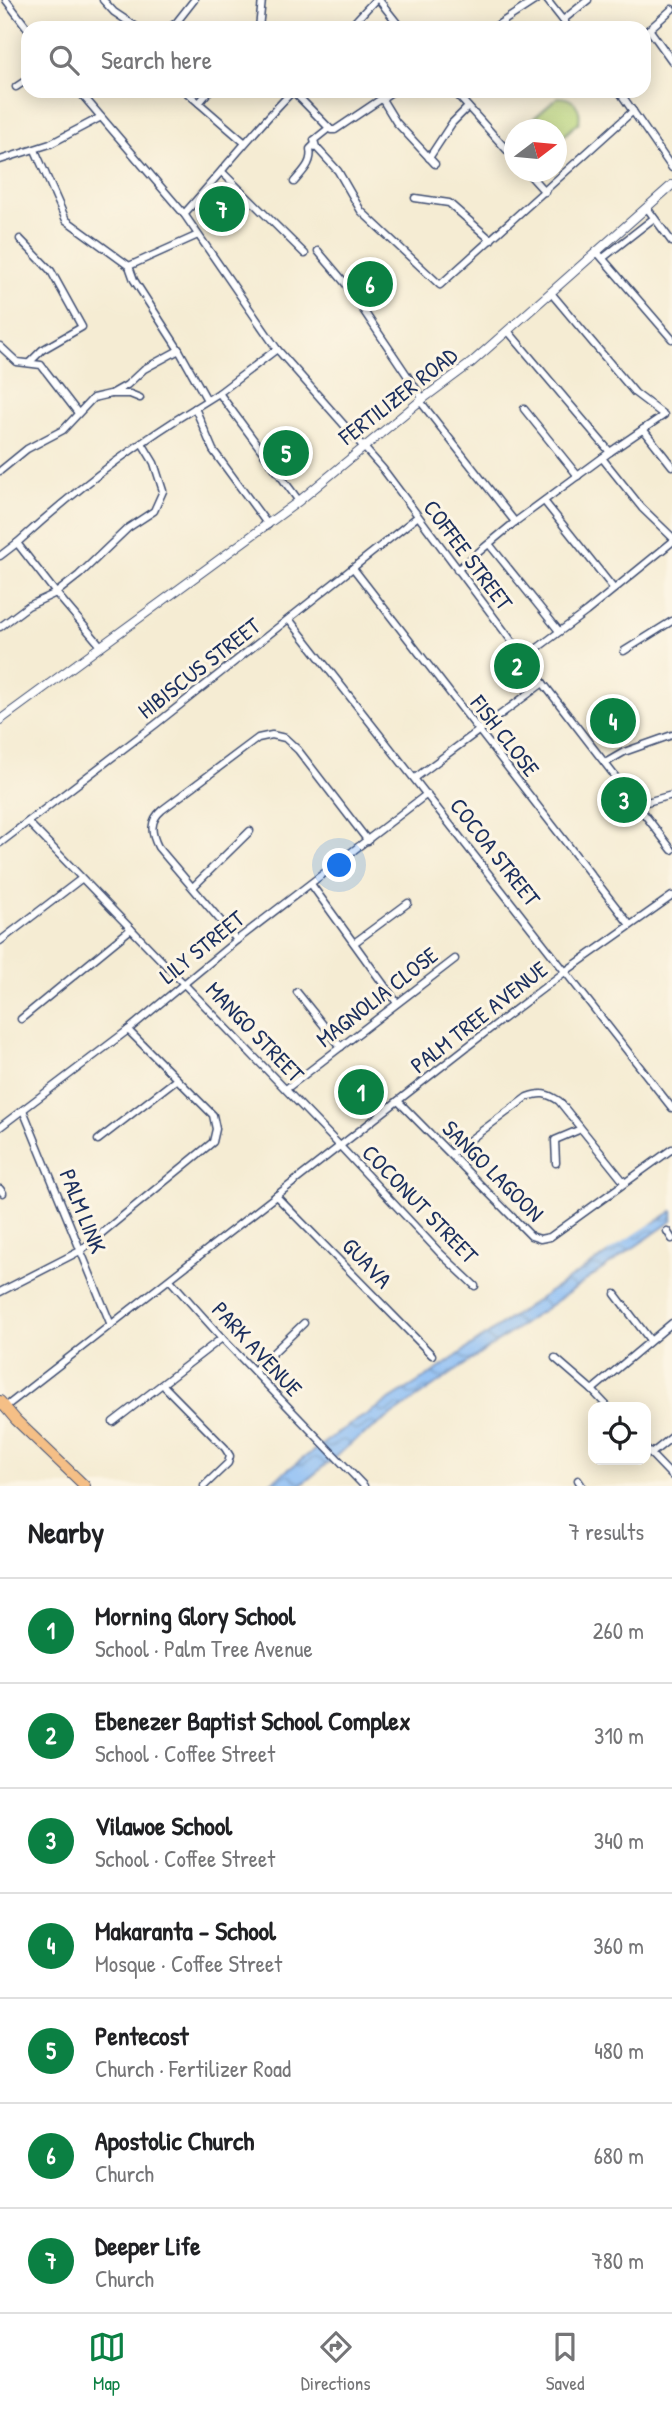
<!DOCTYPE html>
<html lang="en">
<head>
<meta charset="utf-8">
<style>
	body { margin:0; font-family:"Patrick Hand",sans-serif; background:#f6f6f6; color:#202124 }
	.controls { position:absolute; right:21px; bottom:21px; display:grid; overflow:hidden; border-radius:14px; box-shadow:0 4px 18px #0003 }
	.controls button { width:63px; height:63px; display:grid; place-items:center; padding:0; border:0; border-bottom:2px solid #e0e0e0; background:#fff; color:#202124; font:35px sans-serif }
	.compass { position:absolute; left:504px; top:119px; width:63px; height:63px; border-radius:50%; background:#fff; box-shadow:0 4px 18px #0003; rotate:74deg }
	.you { position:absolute; left:340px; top:866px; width:24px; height:24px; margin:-18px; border:5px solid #fff; border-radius:50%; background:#1a73e8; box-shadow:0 0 0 10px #1a73e833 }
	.badge { display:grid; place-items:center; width:46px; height:46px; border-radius:50%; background:#0b8043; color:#fff; font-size:23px; font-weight:700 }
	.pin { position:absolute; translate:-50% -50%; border:4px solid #fff; box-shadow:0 2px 7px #0006 }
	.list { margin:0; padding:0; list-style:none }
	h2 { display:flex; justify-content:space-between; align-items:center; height:91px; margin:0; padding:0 28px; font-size:30px }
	h2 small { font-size:23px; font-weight:400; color:#757577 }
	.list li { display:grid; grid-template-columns:46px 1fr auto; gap:21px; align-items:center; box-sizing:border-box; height:105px; padding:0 28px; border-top:2px solid #e0e0e0 }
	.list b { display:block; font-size:26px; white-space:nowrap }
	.list p { margin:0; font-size:23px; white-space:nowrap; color:#757577 }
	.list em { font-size:23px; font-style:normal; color:#757577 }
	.icon { flex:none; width:38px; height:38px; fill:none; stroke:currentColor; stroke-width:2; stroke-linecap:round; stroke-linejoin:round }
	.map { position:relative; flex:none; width:672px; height:1486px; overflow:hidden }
	.search { position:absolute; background:#fff; box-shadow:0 4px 18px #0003; left:21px; right:21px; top:21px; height:77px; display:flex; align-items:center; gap:18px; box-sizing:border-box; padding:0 24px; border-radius:21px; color:#757577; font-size:26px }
	.sheet { height:826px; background:#fff }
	nav { display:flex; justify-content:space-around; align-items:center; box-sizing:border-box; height:98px; border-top:2px solid #e0e0e0; background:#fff; font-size:19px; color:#757577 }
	nav a { display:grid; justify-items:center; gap:4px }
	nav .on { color:#0b8043 }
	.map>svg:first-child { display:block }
	.garden { fill:#b6d379; stroke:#68816c; stroke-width:2 }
	.water { fill:url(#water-waves); stroke:#5276aa; stroke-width:2 }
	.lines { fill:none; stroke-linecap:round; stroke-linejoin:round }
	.stream { stroke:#88bcf6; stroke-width:2 }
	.minor-casing { stroke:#3c4b70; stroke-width:9 }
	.tertiary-casing { stroke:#3c4b70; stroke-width:10 }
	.primary-casing { stroke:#3c4b70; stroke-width:12 }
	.minor { stroke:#fff; stroke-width:6 }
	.tertiary { stroke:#fff; stroke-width:8 }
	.primary { stroke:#f5bf86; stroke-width:10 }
	.labels { text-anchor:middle; stroke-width:6; stroke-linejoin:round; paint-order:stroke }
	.street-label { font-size:23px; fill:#1b2f5e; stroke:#fcf5e5 }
</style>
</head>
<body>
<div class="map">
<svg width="672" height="1486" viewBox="0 0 672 1486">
	<defs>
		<pattern id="water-waves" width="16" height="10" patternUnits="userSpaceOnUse" patternTransform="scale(1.75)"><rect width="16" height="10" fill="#88bcf6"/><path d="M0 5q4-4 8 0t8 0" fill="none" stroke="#6e99ca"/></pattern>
	</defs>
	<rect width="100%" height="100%" fill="#fcf5e5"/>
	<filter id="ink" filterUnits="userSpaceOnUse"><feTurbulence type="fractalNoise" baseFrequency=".0143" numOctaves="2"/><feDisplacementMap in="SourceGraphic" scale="14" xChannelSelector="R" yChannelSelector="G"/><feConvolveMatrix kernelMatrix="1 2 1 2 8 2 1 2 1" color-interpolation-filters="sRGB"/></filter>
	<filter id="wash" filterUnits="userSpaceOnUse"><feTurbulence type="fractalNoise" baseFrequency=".00686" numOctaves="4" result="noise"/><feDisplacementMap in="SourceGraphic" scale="28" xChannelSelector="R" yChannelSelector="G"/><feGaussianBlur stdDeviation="1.57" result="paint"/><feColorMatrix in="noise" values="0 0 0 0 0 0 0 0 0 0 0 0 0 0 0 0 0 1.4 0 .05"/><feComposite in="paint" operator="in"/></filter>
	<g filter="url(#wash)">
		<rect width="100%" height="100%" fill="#f5ecd3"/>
		<path class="garden" d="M558 97C573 97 582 107 579 122L557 142 556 130 521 129Z"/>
		<polygon class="water" points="672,1211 672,1221 353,1442 300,1486 266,1486 340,1431 431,1374 528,1306"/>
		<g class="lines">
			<polyline class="stream" points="608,1253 653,1224"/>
		</g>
	</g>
	<g filter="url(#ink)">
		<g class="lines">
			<g class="minor-casing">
				<g id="minor">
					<polyline points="6,0 28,29"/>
					<polyline points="103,0 114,12 138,28"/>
					<polyline points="379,0 401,28"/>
					<polyline points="547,0 569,28"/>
					<polyline points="563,20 588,0"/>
					<polyline points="169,28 176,23 194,0"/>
					<polyline points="259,28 262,0"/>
					<polyline points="349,28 375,0"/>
					<polyline points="493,28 536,0"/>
					<polyline points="649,29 672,61"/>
					<polyline points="644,34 672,9"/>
					<polyline points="16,87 28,79"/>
					<polyline points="79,91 184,214"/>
					<polyline points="185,91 244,142"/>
					<path d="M293 91C254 130 221 173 184 214L277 349 383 469 543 683 672 850"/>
					<polyline points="293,91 331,130 335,130 393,91"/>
					<polyline points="454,91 514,158"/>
					<polyline points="619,91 672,168"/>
					<polyline points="382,99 396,122 435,164"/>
					<polyline points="199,103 209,91"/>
					<polyline points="329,128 314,140 316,147 338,171 361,211 440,285 633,111"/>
					<polyline points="35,150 66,220 129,266 198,235"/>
					<polyline points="429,158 452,123 468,107"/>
					<polyline points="0,160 50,144 101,117"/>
					<polyline points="222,172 305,254"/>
					<polyline points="527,172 545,192"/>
					<path d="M294 182C303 171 313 163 310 149L314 145"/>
					<polyline points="415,198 449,203 491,240"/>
					<polyline points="647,208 672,242"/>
					<polyline points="20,239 51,271 82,327 42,350 29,363"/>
					<polyline points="318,251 345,283 423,399"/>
					<polyline points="597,252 672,339"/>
					<polyline points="603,258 654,218"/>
					<polyline points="129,266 134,280 179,350 207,400"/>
					<polyline points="551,293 635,393 664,415 610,452"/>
					<polyline points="508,331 610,452 515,522"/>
					<polyline points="0,346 17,362 41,365 78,413"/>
					<polyline points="277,349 219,393 299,501"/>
					<polyline points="219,393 195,408 213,450 268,525"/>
					<polyline points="111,394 127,385 144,369 179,350"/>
					<polyline points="420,401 515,522 457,570"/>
					<polyline points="524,409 578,476"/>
					<polyline points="643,429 672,466"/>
					<polyline points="602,458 642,508 672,537"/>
					<polyline points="0,471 27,449 63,430 93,398 110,394 130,394 140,398"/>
					<polyline points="544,501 614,589"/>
					<polyline points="489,544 559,631"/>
					<polyline points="0,556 17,543"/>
					<polyline points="353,568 630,925"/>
					<polyline points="289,619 672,1108"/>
					<polyline points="0,627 28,606 56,593 79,575 128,528 154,511 163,491 154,463 142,443"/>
					<path d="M101 646 56 593 17 543C72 493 131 447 195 408"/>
					<polyline points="624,651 672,621"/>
					<polyline points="524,658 586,612 672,542"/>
					<polyline points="605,763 624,752 672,735"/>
					<polyline points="415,778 543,683"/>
					<polyline points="636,805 672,795"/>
					<polyline points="28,822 340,1146 440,1253 475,1286"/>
					<polyline points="0,843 156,724 417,517"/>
					<polyline points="311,884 397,1003"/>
					<polyline points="193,887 250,831"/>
					<path d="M237 940 158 847C151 833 149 821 162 810L258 738 272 735 285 738 298 750 368 841"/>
					<polyline points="0,941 81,879"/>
					<polyline points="354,943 408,903"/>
					<polyline points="297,992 341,1047"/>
					<polyline points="21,1019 131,929"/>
					<polyline points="286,1089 455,959"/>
					<polyline points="398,1101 531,1236 540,1239 550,1237 672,1149"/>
					<polyline points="23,1110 111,1325"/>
					<polyline points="0,1127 128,1030 237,940 427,794"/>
					<polyline points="98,1140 177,1079"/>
					<path d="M451 1154 527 1097C541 1092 547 1093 559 1101L624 1182"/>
					<polyline points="556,1163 555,1140 581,1129"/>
					<polyline points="0,1189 3,1193"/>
					<polyline points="276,1196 432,1355"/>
					<polyline points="667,1231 672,1239"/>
					<polyline points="170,1280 222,1338 364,1486"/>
					<polyline points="0,1292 80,1251 213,1142 216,1129 213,1115 128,1030"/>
					<polyline points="615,1294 650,1340"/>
					<polyline points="555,1358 592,1390 608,1407"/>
					<polyline points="254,1371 304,1323"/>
					<polyline points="163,1385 225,1448 230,1456 228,1463 204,1486"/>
					<polyline points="592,1390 672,1323"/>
					<polyline points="4,1408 495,1025 566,971 672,896"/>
					<polyline points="113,1422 222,1338"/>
					<polyline points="646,1449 672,1476"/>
					<polyline points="651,1454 672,1437"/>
					<polyline points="578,1480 582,1486"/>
				</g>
			</g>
			<g class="tertiary-casing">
				<polyline id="tertiary" points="0,720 299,501 420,401 471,363 672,185"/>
			</g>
			<g class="primary-casing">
				<polyline id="primary" points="0,1401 16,1420 85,1486"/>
			</g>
			<use href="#minor" class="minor"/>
			<use href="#tertiary" class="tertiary"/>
			<use href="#primary" class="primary"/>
		</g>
	</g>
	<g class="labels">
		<g class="street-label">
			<text transform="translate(398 396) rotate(-38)" y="8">FERTILIZER ROAD</text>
			<text transform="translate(468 555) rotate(53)" y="8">COFFEE STREET</text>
			<text transform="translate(199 668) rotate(-38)" y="8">HIBISCUS STREET</text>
			<text transform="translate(505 736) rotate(52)" y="8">FISH CLOSE</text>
			<text transform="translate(495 852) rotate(52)" y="8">COCOA STREET</text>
			<text transform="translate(202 947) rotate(-39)" y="8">LILY STREET</text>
			<text transform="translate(377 997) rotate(-38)" y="8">MAGNOLIA CLOSE</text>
			<text transform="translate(479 1017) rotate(-38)" y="8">PALM TREE AVENUE</text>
			<text transform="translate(255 1032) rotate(46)" y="8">MANGO STREET</text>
			<text transform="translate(493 1171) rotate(45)" y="8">SANGO LAGOON</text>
			<text transform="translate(420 1204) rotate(46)" y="8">COCONUT STREET</text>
			<text transform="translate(83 1211) rotate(68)" y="8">PALM LINK</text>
			<text transform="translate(367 1263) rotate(46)" y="8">GUAVA</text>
			<text transform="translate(257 1349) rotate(47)" y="8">PARK AVENUE</text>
		</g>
	</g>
</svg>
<div class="controls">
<button><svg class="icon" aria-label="locate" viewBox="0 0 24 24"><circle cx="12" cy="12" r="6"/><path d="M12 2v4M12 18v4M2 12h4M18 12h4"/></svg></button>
</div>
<svg class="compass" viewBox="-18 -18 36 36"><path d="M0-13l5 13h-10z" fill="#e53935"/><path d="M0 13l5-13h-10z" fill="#757577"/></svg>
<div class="you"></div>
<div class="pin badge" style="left:361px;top:1092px">1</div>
<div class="pin badge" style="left:517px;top:666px">2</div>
<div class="pin badge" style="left:624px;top:800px">3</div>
<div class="pin badge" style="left:613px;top:721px">4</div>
<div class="pin badge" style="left:286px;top:453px">5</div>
<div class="pin badge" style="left:370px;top:284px">6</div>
<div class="pin badge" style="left:222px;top:209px">7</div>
<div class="search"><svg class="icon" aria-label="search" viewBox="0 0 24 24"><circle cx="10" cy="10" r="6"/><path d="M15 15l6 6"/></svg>Search here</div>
</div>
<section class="sheet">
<h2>Nearby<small>7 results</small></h2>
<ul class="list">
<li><span class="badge">1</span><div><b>Morning Glory School</b><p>School · Palm Tree Avenue</p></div><em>260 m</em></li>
<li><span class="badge">2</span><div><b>Ebenezer Baptist School Complex</b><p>School · Coffee Street</p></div><em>310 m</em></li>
<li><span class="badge">3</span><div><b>Vilawoe School</b><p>School · Coffee Street</p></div><em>340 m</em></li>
<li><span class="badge">4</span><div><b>Makaranta - School</b><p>Mosque · Coffee Street</p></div><em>360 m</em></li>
<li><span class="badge">5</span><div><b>Pentecost</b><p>Church · Fertilizer Road</p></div><em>480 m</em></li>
<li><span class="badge">6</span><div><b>Apostolic Church</b><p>Church</p></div><em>680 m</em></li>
<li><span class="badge">7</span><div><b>Deeper Life</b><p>Church</p></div><em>780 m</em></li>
</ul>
</section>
<nav>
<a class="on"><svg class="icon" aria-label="map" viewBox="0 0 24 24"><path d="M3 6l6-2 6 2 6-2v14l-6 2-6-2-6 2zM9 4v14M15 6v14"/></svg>Map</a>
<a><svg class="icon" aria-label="directions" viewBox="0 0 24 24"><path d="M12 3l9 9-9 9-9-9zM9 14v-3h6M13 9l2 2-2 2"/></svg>Directions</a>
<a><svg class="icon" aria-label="saved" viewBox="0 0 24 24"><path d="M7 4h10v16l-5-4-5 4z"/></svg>Saved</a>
</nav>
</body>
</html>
